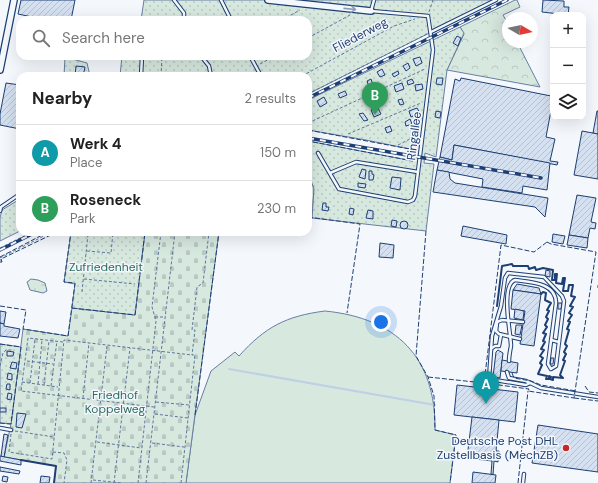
<!DOCTYPE html>
<html lang="en">
<head>
<meta charset="utf-8">
<style>
	body { margin:0; font-family:"DM Sans",sans-serif; background:#f2f2f2; color:#222 }
	.controls { position:absolute; right:12px; top:12px; display:grid; overflow:hidden; border-radius:8px; box-shadow:0 4px 16px #0002 }
	.controls button { width:36px; height:36px; display:grid; place-items:center; padding:0; border:0; border-bottom:1px solid #e0e0e0; background:#fff; color:#222; font:20px sans-serif }
	.compass { position:absolute; left:502px; top:12px; width:36px; height:36px; border-radius:50%; background:#fff; box-shadow:0 4px 16px #0002; rotate:99deg }
	.you { position:absolute; left:381px; top:322px; width:14px; height:14px; margin:-10px; border:3px solid #fff; border-radius:50%; background:#1a73e8; box-shadow:0 0 0 6px #1a73e833 }
	.badge { display:grid; place-items:center; width:26px; height:26px; border-radius:50%; background:#d93025; color:#fff; font-size:13px; font-weight:700 }
	.pin { position:absolute; translate:-50% -33px; filter:drop-shadow(0 1px 2px #0008) }
	.pin::after { content:''; position:absolute; top:21px; width:14px; height:12px; background:inherit; clip-path:polygon(0 0,100% 0,50% 100%) }
	.list { margin:0; padding:0; list-style:none }
	h2 { display:flex; justify-content:space-between; align-items:center; height:52px; margin:0; padding:0 16px; font-size:17px }
	h2 small { font-size:13px; font-weight:400; color:#767676 }
	.list li { display:grid; grid-template-columns:26px 1fr auto; gap:12px; align-items:center; box-sizing:border-box; height:56px; padding:0 16px; border-top:1px solid #e0e0e0 }
	.list b { display:block; font-size:15px; white-space:nowrap }
	.list p { margin:0; font-size:13px; white-space:nowrap; color:#767676 }
	.list em { font-size:13px; font-style:normal; color:#767676 }
	.icon { flex:none; width:22px; height:22px; fill:none; stroke:currentColor; stroke-width:2; stroke-linecap:round; stroke-linejoin:round }
	.map { position:relative; flex:none; width:598px; height:483px; overflow:hidden }
	.search { position:absolute; background:#fff; box-shadow:0 4px 16px #0002; left:16px; top:16px; width:296px; height:44px; display:flex; align-items:center; gap:10px; box-sizing:border-box; padding:0 14px; border-radius:12px; color:#767676; font-size:15px }
	.panel { position:absolute; background:#fff; box-shadow:0 4px 16px #0002; left:16px; top:72px; width:296px; height:164px; border-radius:12px }
	.map>svg:first-child { display:block }
	.green { fill:#d7e8df; stroke:#687fa3 }
	.forest { fill:url(#forest-crowns); stroke:#687fa3 }
	.wetland { fill:url(#wetland-marsh); stroke:#687fa3 }
	.cemetery { fill:url(#cemetery-stones); stroke:#687fa3 }
	.garden { fill:url(#garden-dots); stroke:#687fa3 }
	.lines { fill:none; stroke-linecap:round; stroke-linejoin:round }
	.stream { stroke:#bed0e5; stroke-width:2 }
	.building { fill:url(#building-hatch); stroke:#1d3f73 }
	.lane-casing { stroke:#1d3f73; stroke-width:4.5 }
	.street-casing { stroke:#1d3f73; stroke-width:8 }
	.path { stroke:#5e769c; stroke-width:1; stroke-dasharray:3 2; stroke-linecap:butt }
	.lane { stroke:#f4f7fb; stroke-width:2.5 }
	.street { stroke:#f4f7fb; stroke-width:5.5 }
	.rail-casing { stroke:#1d3f73; stroke-width:3.5 }
	.rail { stroke:#f4f7fb; stroke-width:2; stroke-dasharray:6; stroke-linecap:butt }
	.fence { stroke:#1d3f73; stroke-width:1; stroke-dasharray:5 2; stroke-linecap:butt }
	.wall { stroke:#1d3f73; stroke-width:2 }
	.oneway { stroke:#889bb7 }
	.poi-dot { fill:#c62828; stroke:#f4f7fb; stroke-width:1.5 }
	.labels { text-anchor:middle; stroke-width:3; stroke-linejoin:round; paint-order:stroke }
	.street-label { font-size:12px; fill:#1d3f73; stroke:#f4f7fb }
	.park-label { font-size:12px; fill:#2c6c60; stroke:#f4f7fb }
	.poi-label { font-size:12px; fill:#1d3f73; stroke:#f4f7fb; text-anchor:end }
</style>
</head>
<body>
<div class="map">
<svg width="598" height="483" viewBox="0 0 598 483">
	<defs>
		<pattern id="forest-crowns" width="20" height="18" patternUnits="userSpaceOnUse"><rect width="20" height="18" fill="#d7e8df"/><path d="M2 6a3 3 0 1 1 6 0M12 15a3 3 0 1 1 6 0" fill="none" stroke="#b8c8c3"/></pattern>
		<pattern id="wetland-marsh" width="20" height="14" patternUnits="userSpaceOnUse"><rect width="20" height="14" fill="#d7e8df"/><path d="M1 5h8M5 5V1M11 12h8M15 12V8" fill="none" stroke="#b8c8c3"/></pattern>
		<pattern id="cemetery-stones" width="16" height="16" patternUnits="userSpaceOnUse"><rect width="16" height="16" fill="#d7e8df"/><path d="M2 7V4a2 2 0 0 1 4 0v3zM10 15v-3a2 2 0 0 1 4 0v3z" fill="#b8c8c3"/></pattern>
		<pattern id="garden-dots" width="8" height="8" patternUnits="userSpaceOnUse"><rect width="8" height="8" fill="#d7e8df"/><path d="M2 2h.1M6 6h.1" fill="none" stroke="#b8c8c3" stroke-width="1.8" stroke-linecap="round"/></pattern>
		<pattern id="building-hatch" width="6" height="6" patternUnits="userSpaceOnUse"><rect width="6" height="6" fill="#d5e0f0"/><path d="M-1 1l2-2M0 6l6-6M5 7l2-2" fill="none" stroke="#b6c1d1"/></pattern>
	</defs>
	<rect width="100%" height="100%" fill="#f4f7fb"/>
	<g class="green">
		<polygon points="308,172 314,189 312,218 308,217"/>
		<path d="M325 311C396 318 436 357 435 430L456 435 450 483H186L195 415 211 371 235 352 239 356C265 327 286 316 325 311Z"/>
	</g>
	<polygon class="forest" points="515,0 517,0 520,7 503,15 508,24 508,42 517,42 540,87 447,70 464,34 460,27"/>
	<polygon class="wetland" points="31,279 38,280 45,283 47,291 43,293 30,290 27,282"/>
	<polygon class="cemetery" points="145,232 219,232 186,483 54,483 56,466 4,457 11,424 23,329 68,336 72,308 135,315"/>
	<g class="garden">
		<polygon points="144,0 495,0 308,94 308,76 120,76 122,56 308,56 308,20 141,20"/>
		<polygon points="460,27 464,33 447,70 436,157 425,153 424,163 434,164 426,231 312,218 314,189 308,172 308,141 413,161 415,150 366,140 308,130 308,100"/>
		<polygon points="65,57 87,63 90,76 64,76"/>
		<polygon points="20,199 20,231 0,241 0,218 2,210"/>
		<polygon points="71,232 145,232 135,315 72,308 75,284 64,282"/>
		<polygon points="0,344 21,347 11,424 0,423"/>
	</g>
	<g class="lines">
		<polyline class="stream" points="229,369 435,405"/>
	</g>
	<g class="building">
		<polygon points="21,0 75,0 71,20 46,20 18,14"/>
		<polygon points="543,0 564,1 564,7 569,7 568,15 542,12"/>
		<polygon points="457,36 461,38 458,46 453,43"/>
		<polygon points="420,57 422,63 416,66 413,59"/>
		<polygon points="408,63 410,68 406,71 403,66"/>
		<polygon points="76,66 85,67 83,76 75,76"/>
		<polygon points="382,69 385,75 380,77 377,72"/>
		<polygon points="398,71 399,74 394,77 392,74"/>
		<polygon points="437,78 443,78 442,85 436,84"/>
		<polygon points="461,78 551,96 553,100 546,137 555,139 550,161 558,162 557,165 454,145 452,160 440,157 455,79 460,81"/>
		<polygon points="371,79 373,85 369,87 367,81"/>
		<polygon points="412,79 414,83 408,85 407,81"/>
		<polygon points="6,83 20,85 20,129 0,125 0,114"/>
		<polygon points="402,83 404,89 396,92 394,86"/>
		<polygon points="422,84 423,89 416,91 415,85"/>
		<polygon points="345,91 347,95 340,98 338,94"/>
		<polygon points="324,97 327,103 320,107 317,101"/>
		<polygon points="402,99 404,104 400,105 398,100"/>
		<polygon points="378,108 381,114 374,117 371,110"/>
		<polygon points="417,108 420,113 411,117 409,111"/>
		<polygon points="436,111 441,112 440,118 435,117"/>
		<polygon points="597,111 598,111 598,134 593,133"/>
		<polygon points="363,113 368,120 364,121 359,114"/>
		<polygon points="410,119 412,124 406,126 405,122"/>
		<polygon points="390,126 392,131 387,133 385,128"/>
		<polygon points="582,131 598,134 598,179 574,175"/>
		<polygon points="454,145 550,163 547,190 523,186 522,193 482,187 483,179 437,170 440,157 452,160"/>
		<polygon points="362,169 366,170 365,179 359,177"/>
		<polygon points="437,170 449,172 450,179 455,183 548,198 545,217 535,207 433,192"/>
		<polygon points="369,171 372,171 372,174 374,175 373,180 369,180"/>
		<polygon points="392,177 401,178 400,190 390,188"/>
		<polygon points="358,183 366,184 365,188 358,187"/>
		<polygon points="577,195 596,198 591,222 596,223 595,229 590,228 588,238 569,235"/>
		<polygon points="323,203 326,203 326,207 329,207 328,211 322,210"/>
		<polygon points="350,208 354,209 353,215 349,214"/>
		<polygon points="368,210 373,211 373,219 366,218"/>
		<polygon points="392,220 397,221 396,227 391,226"/>
		<circle cx="404" cy="225" r="4"/>
		<polygon points="463,226 507,235 506,244 461,236"/>
		<polygon points="553,234 565,236 563,244 552,242"/>
		<polygon points="569,235 588,238 587,248 567,245"/>
		<polygon points="380,243 394,245 393,258 379,257"/>
		<polygon points="546,270 550,271 550,277 545,276"/>
		<polygon points="517,284 539,288 541,294 513,290"/>
		<polygon points="513,290 541,294 534,346 520,344 525,311 511,309"/>
		<polygon points="558,303 562,303 561,309 558,309"/>
		<polygon points="515,309 524,311 523,320 514,318"/>
		<polygon points="0,311 6,312 4,324 0,323"/>
		<polygon points="0,323 4,324 4,326 20,329 18,338 0,336"/>
		<polygon points="516,325 522,325 520,335 515,334"/>
		<polygon points="498,350 503,353 500,378 493,377 496,352"/>
		<polygon points="7,351 14,352 13,356 7,356"/>
		<polygon points="551,358 554,358 553,364 550,364"/>
		<polygon points="502,360 518,363 517,373 501,371"/>
		<polygon points="12,362 17,363 16,369 10,368"/>
		<polygon points="8,373 12,374 12,380 7,379"/>
		<polygon points="7,384 10,384 10,390 6,389"/>
		<polygon points="457,385 518,392 515,422 454,415"/>
		<polygon points="8,393 12,394 11,400 7,399"/>
		<rect x="0" y="408" width="6" height="4"/>
		<polygon points="17,413 26,414 22,428 16,427"/>
		<polygon points="472,417 499,420 496,451 499,451 498,462 494,461 493,475 491,474 492,461 467,458"/>
		<polygon points="538,425 598,434 598,472 532,463"/>
		<polygon points="4,434 8,435 4,457 1,456"/>
		<polygon points="0,456 21,460 21,465 0,461"/>
		<polygon points="0,467 20,471 19,474 0,471"/>
		<polygon points="473,472 496,475 495,483 472,483"/>
		<polygon points="3,476 8,477 7,482 2,481"/>
		<polygon points="41,476 50,477 49,483 40,483"/>
	</g>
	<g class="lines">
		<g class="lane-casing">
			<g id="lane">
				<polyline points="174,0 184,13 184,20"/>
				<polyline points="221,0 231,20"/>
				<polyline points="431,32 496,0"/>
				<polyline points="201,56 209,66 211,76"/>
				<polyline points="250,56 261,76"/>
				<polyline points="141,76 142,56"/>
				<polyline points="318,153 339,189 408,202 413,200 415,196 433,50 428,16 371,11 374,0"/>
				<polyline points="330,173 356,162 418,172"/>
				<polyline points="0,211 1,207 20,194"/>
				<polyline points="497,322 502,320 523,322"/>
				<polyline points="497,323 496,331 499,334 520,339"/>
				<polyline points="551,340 559,342"/>
				<polyline points="492,348 495,346 499,346 501,335"/>
				<path d="M509 361C509 356 510 351 511 346 511 334 500 285 515 280 529 282 556 282 556 303L548 364 551 369 556 366 564 301 562 296 544 277 508 273 505 278 501 306 492 336 489 379 526 385 530 383"/>
				<polyline points="507,372 509,378 526,381 541,388 598,397"/>
				<polyline points="0,428 11,430"/>
				<polyline points="523,483 524,474"/>
			</g>
		</g>
		<g class="street-casing">
			<g id="street">
				<polyline points="268,0 371,11"/>
				<polyline points="0,70 14,0"/>
			</g>
		</g>
		<g class="path">
			<polyline points="429,12 433,0"/>
			<polyline points="282,20 300,10"/>
			<polyline points="308,38 350,15"/>
			<polyline points="260,64 275,56"/>
			<polyline points="161,76 162,56"/>
			<polyline points="302,76 394,26 415,19"/>
			<polyline points="308,94 427,34"/>
			<polyline points="308,123 425,69"/>
			<polyline points="348,134 421,103"/>
			<polyline points="398,145 418,135"/>
			<polyline points="0,248 32,232"/>
			<polyline points="87,251 111,253 113,232"/>
			<polyline points="0,258 52,232"/>
			<polyline points="0,260 2,260"/>
			<polyline points="84,279 135,284"/>
			<polyline points="82,292 88,234"/>
			<polyline points="155,317 164,317"/>
			<polyline points="63,342 28,338 21,391 154,407"/>
			<polyline points="27,361 53,364"/>
			<polyline points="0,366 3,353 6,350 12,350"/>
			<polyline points="22,382 58,387"/>
			<polyline points="30,383 35,339"/>
			<polyline points="38,384 42,340"/>
			<polyline points="44,385 49,341"/>
			<polyline points="51,386 57,341"/>
			<polyline points="83,398 89,343"/>
			<polyline points="156,402 189,405"/>
			<polyline points="155,414 188,418"/>
			<polyline points="15,431 54,437"/>
			<polyline points="11,434 9,452 52,459 64,340 192,355"/>
			<polyline points="97,442 141,448"/>
			<polyline points="152,443 184,447"/>
			<polyline points="53,452 64,453 67,460 64,483"/>
			<polyline points="93,480 122,483"/>
			<polyline points="91,483 107,346"/>
			<polyline points="114,483 130,348"/>
			<polyline points="138,483 156,321 152,307 161,232"/>
			<polyline points="146,483 175,232"/>
			<polyline points="181,483 195,355 192,355 195,330 192,330 197,287 203,283 209,232"/>
		</g>
		<use href="#lane" class="lane"/>
		<use href="#street" class="street"/>
		<g class="rail-casing">
			<g id="rail">
				<polyline points="308,98 507,0"/>
				<polyline points="308,138 541,178"/>
				<polyline points="0,250 36,232"/>
			</g>
		</g>
		<use href="#rail" class="rail"/>
		<g class="fence">
			<polyline points="308,130 415,150 413,161 308,141"/>
			<polyline points="308,217 360,224 347,313"/>
			<polyline points="426,231 416,356 428,377 434,396 435,430 456,435 450,483"/>
			<polygon points="547,242 551,244 596,252 574,398 528,391 529,389 484,383 501,245 534,252"/>
			<polyline points="0,257 48,232"/>
			<polyline points="0,262 2,262 1,259 57,232"/>
			<polyline points="598,285 598,288"/>
			<polyline points="0,306 26,310 23,329 68,336 75,283 64,282 71,232"/>
			<polyline points="72,308 135,315 145,232"/>
			<polyline points="0,344 21,347 11,424 0,423"/>
			<polyline points="512,373 514,378 531,381 541,385 576,391"/>
			<polyline points="428,377 484,383"/>
			<polyline points="585,386 589,392 598,393"/>
			<polyline points="574,398 598,401"/>
			<polyline points="195,415 219,232"/>
			<polyline points="518,483 528,391"/>
		</g>
		<g class="wall">
			<polyline points="497,306 502,266 512,264 513,266 528,266 529,269 535,267 536,270 543,268 553,270 552,280 555,280 555,274 557,274 556,283 562,284 563,278 565,278 563,291 568,291 569,285 573,285 571,296 575,297 570,306 573,307 569,313 572,315 568,321 570,322 567,329 569,330 565,344 567,346 564,352 566,354 563,360 565,361 560,375 563,378 553,377 553,380 550,379 551,377 549,376 549,379 546,379 547,376 538,374 542,365 540,363 543,358 540,356 544,350 541,349 545,342 543,341 546,334 543,333 547,327 545,325 548,319 546,317 549,311 547,310 551,303 545,300 546,293 543,292 541,294"/>
			<polyline points="21,460 56,466 54,483"/>
		</g>
	</g>
	<defs><path id="oneway-shaft" d="M-6 0H5M1.5-3L5.5 0L1.5 3" fill="none" stroke-width="1.6" stroke-linecap="round" stroke-linejoin="round"/></defs>
	<use class="oneway" href="#oneway-shaft" transform="translate(350 9) rotate(6)"/>
	<circle class="poi-dot" cx="566" cy="448" r="4"/>
	<g class="labels">
		<g class="street-label">
			<text transform="translate(360 35) rotate(-28)" y="4">Fliederweg</text>
			<text transform="translate(414 136) rotate(-83)" y="4">Ringallee</text>
		</g>
		<g class="park-label">
			<text x="106" y="271">Zufriedenheit</text>
			<text x="115" y="399">Friedhof<tspan x="115" dy="14">Koppelweg</tspan></text>
		</g>
		<g class="poi-label">
			<text x="558" y="445">Deutsche Post DHL<tspan x="558" dy="14">Zustellbasis (MechZB)</tspan></text>
		</g>
	</g>
</svg>
<div class="controls">
<button>+</button>
<button>−</button>
<button><svg class="icon" aria-label="layers" viewBox="0 0 24 24"><path d="M12 4l9 5-9 5-9-5zM3 14l9 5 9-5"/></svg></button>
</div>
<svg class="compass" viewBox="-18 -18 36 36"><path d="M0-13l5 13h-10z" fill="#e53935"/><path d="M0 13l5-13h-10z" fill="#767676"/></svg>
<div class="you"></div>
<div class="pin badge" style="left:486px;top:404px;background:#0f9aa8">A</div>
<div class="pin badge" style="left:375px;top:115px;background:#2e9e5b">B</div>
<div class="search"><svg class="icon" aria-label="search" viewBox="0 0 24 24"><circle cx="10" cy="10" r="6"/><path d="M15 15l6 6"/></svg>Search here</div>
<section class="panel">
<h2>Nearby<small>2 results</small></h2>
<ul class="list">
<li><span class="badge" style="background:#0f9aa8">A</span><div><b>Werk 4</b><p>Place</p></div><em>150 m</em></li>
<li><span class="badge" style="background:#2e9e5b">B</span><div><b>Roseneck</b><p>Park</p></div><em>230 m</em></li>
</ul>
</section>
</div>
</body>
</html>
